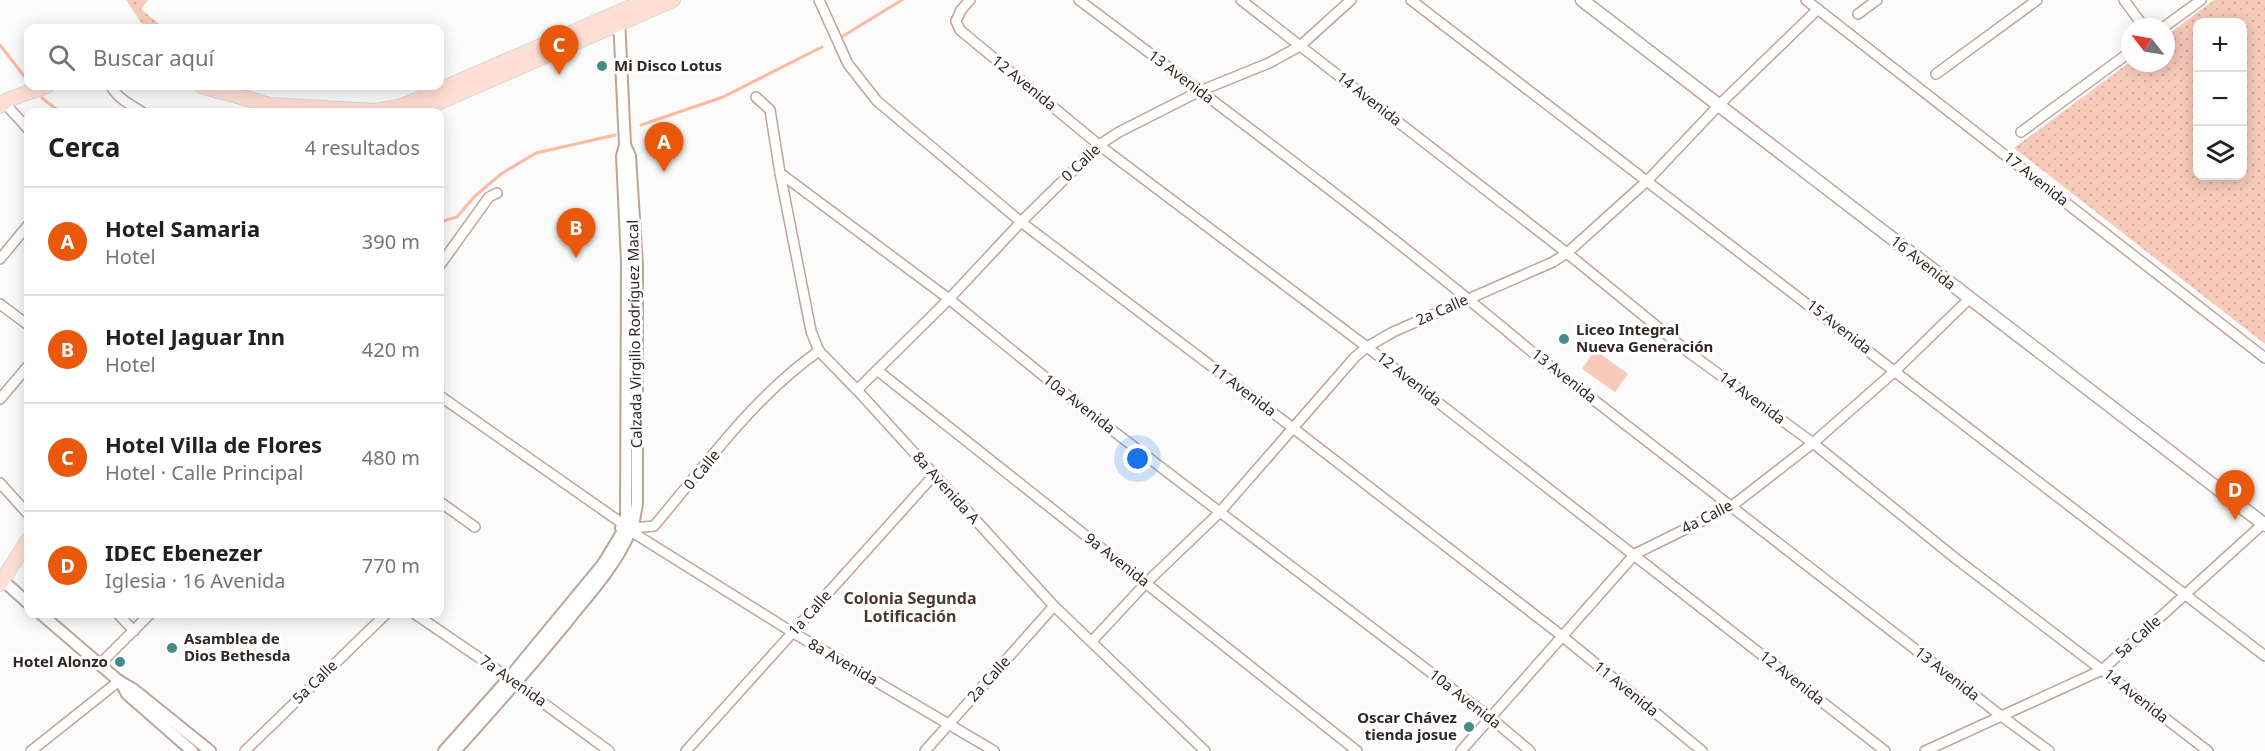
<!DOCTYPE html>
<html lang="es">
<head>
<meta charset="utf-8">
<style>
	body { margin:0; font-family:"Noto Sans",sans-serif; background:#f6f6f6; color:#202124 }
	.controls { position:absolute; right:18px; top:18px; display:grid; overflow:hidden; border-radius:12px; box-shadow:0 3px 15px #0003 }
	.controls button { width:54px; height:54px; display:grid; place-items:center; padding:0; border:0; border-bottom:2px solid #e0e0e0; background:#fff; color:#202124; font:30px sans-serif }
	.compass { position:absolute; left:2121px; top:18px; width:54px; height:54px; border-radius:50%; background:#fff; box-shadow:0 3px 15px #0003; rotate:301deg }
	.you { position:absolute; left:1138px; top:459px; width:21px; height:21px; margin:-15px; border:4px solid #fff; border-radius:50%; background:#1a73e8; box-shadow:0 0 0 9px #1a73e833 }
	.badge { display:grid; place-items:center; width:39px; height:39px; border-radius:50%; background:#ea580c; color:#fff; font-size:20px; font-weight:700 }
	.pin { position:absolute; translate:-50% -50px; filter:drop-shadow(0 2px 3px #0008) }
	.pin::after { content:''; position:absolute; top:32px; width:21px; height:18px; background:inherit; clip-path:polygon(0 0,100% 0,50% 100%) }
	.list { margin:0; padding:0; list-style:none }
	h2 { display:flex; justify-content:space-between; align-items:center; height:78px; margin:0; padding:0 24px; font-size:26px }
	h2 small { font-size:20px; font-weight:400; color:#757577 }
	.list li { display:grid; grid-template-columns:39px 1fr auto; gap:18px; align-items:center; box-sizing:border-box; height:108px; padding:0 24px; border-top:2px solid #e0e0e0 }
	.list b { display:block; font-size:22px; white-space:nowrap }
	.list p { margin:0; font-size:20px; white-space:nowrap; color:#757577 }
	.list em { font-size:20px; font-style:normal; color:#757577 }
	.icon { flex:none; width:33px; height:33px; fill:none; stroke:currentColor; stroke-width:2; stroke-linecap:round; stroke-linejoin:round }
	.map { position:relative; flex:none; width:2265px; height:751px; overflow:hidden }
	.search { position:absolute; background:#fff; box-shadow:0 3px 15px #0003; left:24px; top:24px; width:420px; height:66px; display:flex; align-items:center; gap:15px; box-sizing:border-box; padding:0 21px; border-radius:12px; color:#757577; font-size:22px }
	.panel { position:absolute; background:#fff; box-shadow:0 3px 15px #0003; left:24px; top:108px; width:420px; height:510px; border-radius:12px }
	.map>svg:first-child { display:block }
	.grass { fill:url(#grass-dots); fill-rule:evenodd }
	.park { fill:#f7caba }
	.lines { fill:none; stroke-linecap:round; stroke-linejoin:round }
	.stream { stroke:#fdbaa2; stroke-width:3 }
	.minor-casing { stroke:#bfa49a; stroke-width:12 }
	.tertiary-casing { stroke:#bfa49a; stroke-width:14 }
	.secondary-casing { stroke:#bfa49a; stroke-width:15 }
	.primary-casing { stroke:#dad8d7; stroke-width:16 }
	.minor { stroke:#fff; stroke-width:9 }
	.tertiary { stroke:#fff; stroke-width:10 }
	.secondary { stroke:#fff; stroke-width:12 }
	.primary { stroke:#ffdfd3; stroke-width:14 }
	.poi-dot { fill:#458c88; stroke:#fff; stroke-width:2 }
	.labels { text-anchor:middle; stroke-width:6; stroke-linejoin:round; paint-order:stroke }
	.poi-label { font-size:15px; font-weight:bold; fill:#312723; stroke:#fff; text-anchor:start }
	.street-label { font-size:15px; fill:#312723; stroke:#fff }
	.neighbourhood-label { font-size:16px; font-weight:bold; fill:#4d372f; stroke:#fff }
</style>
</head>
<body>
<div class="map">
<svg width="2265" height="751" viewBox="0 0 2265 751">
	<defs>
		<pattern id="grass-dots" width="8" height="8" patternUnits="userSpaceOnUse" patternTransform="scale(1.5)"><rect width="8" height="8" fill="#f7caba"/><path d="M2 2h.1M6 6h.1" fill="none" stroke="#d4aea0" stroke-width="1.8" stroke-linecap="round"/></pattern>
	</defs>
	<rect width="100%" height="100%" fill="#fbfbfb"/>
	<g class="grass">
		<polygon points="126,0 148,0 141,9 164,28 145,28"/>
		<path d="M2214 0H2265V344L2014 148 2130 62 2166 63V36ZM2198 22H2242V176H2198Z"/>
	</g>
	<polygon class="park" points="1595,350 1628,374 1615,392 1582,369"/>
	<g class="lines">
		<g class="stream">
			<polyline points="843,36 902,0"/>
			<polyline points="0,45 28,81"/>
			<polyline points="42,98 60,112"/>
			<polyline points="641,125 723,97 822,47"/>
			<polyline points="440,222 457,217 475,196 501,174 536,153 615,135"/>
		</g>
		<g class="minor-casing">
			<g id="minor">
				<polyline points="819,0 848,64 877,101 1021,222 1293,428 1562,636 1702,751"/>
				<polyline points="970,0 961,10 956,21 960,30 1099,145 1367,347 1885,751"/>
				<path d="M1079 0C1232 115 1386 229 1532 352L2000 715 2049 751"/>
				<polyline points="1241,0 1567,253 1687,351 1813,443 1955,558 2208,751"/>
				<polyline points="1411,0 2265,656"/>
				<polyline points="1806,0 2265,358"/>
				<polyline points="2124,0 2144,27"/>
				<polyline points="1858,14 1877,0"/>
				<polyline points="2164,27 2201,0"/>
				<polyline points="1936,74 2037,0"/>
				<path d="M111 86C117 98 131 105 142 112"/>
				<polyline points="756,97 770,110 780,173 949,299 1083,408 1492,719 1530,751"/>
				<polyline points="7,100 9,108 28,129"/>
				<polyline points="2021,132 2130,52"/>
				<polyline points="780,173 811,331 819,351 857,390 1054,606 1205,751"/>
				<polyline points="0,259 28,225"/>
				<polyline points="440,265 489,197 497,193"/>
				<polyline points="0,304 28,325"/>
				<polyline points="877,370 1357,751"/>
				<polyline points="857,390 949,299 1021,222 1099,145 1119,132 1200,91 1269,63 1300,46 1351,0"/>
				<polyline points="440,396 623,524"/>
				<polyline points="0,399 28,366"/>
				<polyline points="0,483 28,514"/>
				<polyline points="440,502 475,527"/>
				<path d="M633 528 654 526C705 466 754 396 819 351"/>
				<polyline points="632,532 792,632 994,751"/>
				<polyline points="118,614 134,631"/>
				<polyline points="415,614 509,678 609,751"/>
				<polyline points="1092,641 1146,583 1219,513 1355,357 1367,347 1393,332 1553,262 1567,253 1648,180 1719,105 1818,9"/>
				<polyline points="100,664 150,614"/>
				<polyline points="31,751 119,681"/>
				<polyline points="245,751 386,614"/>
				<polyline points="686,751 934,475"/>
				<polyline points="925,751 1054,606"/>
				<polyline points="1461,751 1635,554 1732,506 1813,443 1895,371 1970,298"/>
				<polyline points="1925,751 2102,670 2265,522"/>
			</g>
		</g>
		<g class="tertiary-casing">
			<g id="tertiary">
				<polyline points="619,18 625,145 622,156 627,261 626,522"/>
				<polyline points="625,145 630,156 637,265 637,504 632,531 629,534 624,533 621,528 623,524 631,523"/>
				<polyline points="0,578 28,603"/>
				<polyline points="41,614 119,681 133,689 210,751"/>
				<polyline points="120,681 127,694 192,751"/>
				<polyline points="444,751 509,678 603,564 623,531"/>
				<path d="M455 751C493 709 530 667 566 623 589 594 614 568 629 534"/>
			</g>
		</g>
		<g class="secondary-casing">
			<polyline id="secondary" points="1582,0 2265,525"/>
		</g>
		<g class="primary-casing">
			<g id="primary">
				<polyline points="201,86 270,105 375,111 402,106 647,0"/>
				<polyline points="0,106 7,100 47,86"/>
				<polyline points="417,112 673,0"/>
				<polyline points="0,584 28,540"/>
			</g>
		</g>
		<use href="#minor" class="minor"/>
		<use href="#tertiary" class="tertiary"/>
		<use href="#secondary" class="secondary"/>
		<use href="#primary" class="primary"/>
	</g>
	<g class="poi-dot">
		<circle cx="602" cy="66" r="6"/>
		<circle cx="1564" cy="339" r="6"/>
		<circle cx="172" cy="648" r="6"/>
		<circle cx="120" cy="662" r="6"/>
		<circle cx="1469" cy="727" r="6"/>
	</g>
	<g class="labels">
		<g class="poi-label">
			<text x="614" y="71">Mi Disco Lotus</text>
			<text x="1576" y="335">Liceo Integral<tspan x="1576" dy="17">Nueva Generación</tspan></text>
			<text x="184" y="644">Asamblea de<tspan x="184" dy="17">Dios Bethesda</tspan></text>
			<text x="108" y="667" text-anchor="end">Hotel Alonzo</text>
			<text x="1457" y="723" text-anchor="end">Oscar Chávez<tspan x="1457" dy="17">tienda josue</tspan></text>
		</g>
		<g class="street-label">
			<text transform="translate(1181 77) rotate(37)" y="5">13 Avenida</text>
			<text transform="translate(1024 83) rotate(39)" y="5">12 Avenida</text>
			<text transform="translate(1369 99) rotate(38)" y="5">14 Avenida</text>
			<text transform="translate(1081 163) rotate(-43)" y="5">0 Calle</text>
			<text transform="translate(2036 179) rotate(38)" y="5">17 Avenida</text>
			<text transform="translate(1923 263) rotate(38)" y="5">16 Avenida</text>
			<text transform="translate(1442 310) rotate(-24)" y="5">2a Calle</text>
			<text transform="translate(1839 327) rotate(38)" y="5">15 Avenida</text>
			<text transform="translate(635 334) rotate(-91)" y="5">Calzada Virgilio Rodríguez Macal</text>
			<text transform="translate(1564 376) rotate(38)" y="5">13 Avenida</text>
			<text transform="translate(1409 379) rotate(38)" y="5">12 Avenida</text>
			<text transform="translate(1243 390) rotate(37)" y="5">11 Avenida</text>
			<text transform="translate(1752 398) rotate(36)" y="5">14 Avenida</text>
			<text transform="translate(1079 404) rotate(38)" y="5">10a Avenida</text>
			<text transform="translate(702 470) rotate(-50)" y="5">0 Calle</text>
			<text transform="translate(946 488) rotate(48)" y="5">8a Avenida A</text>
			<text transform="translate(1707 517) rotate(-27)" y="5">4a Calle</text>
			<text transform="translate(1117 560) rotate(38)" y="5">9a Avenida</text>
			<text transform="translate(810 613) rotate(-48)" y="5">1a Calle</text>
			<text transform="translate(2138 637) rotate(-42)" y="5">5a Calle</text>
			<text transform="translate(843 662) rotate(30)" y="5">8a Avenida</text>
			<text transform="translate(1947 674) rotate(38)" y="5">13 Avenida</text>
			<text transform="translate(1792 678) rotate(38)" y="5">12 Avenida</text>
			<text transform="translate(989 679) rotate(-48)" y="5">2a Calle</text>
			<text transform="translate(513 681) rotate(35)" y="5">7a Avenida</text>
			<text transform="translate(315 682) rotate(-44)" y="5">5a Calle</text>
			<text transform="translate(1626 689) rotate(39)" y="5">11 Avenida</text>
			<text transform="translate(2136 696) rotate(38)" y="5">14 Avenida</text>
			<text transform="translate(1465 699) rotate(38)" y="5">10a Avenida</text>
		</g>
		<g class="neighbourhood-label">
			<text x="910" y="604">Colonia Segunda<tspan x="910" dy="18">Lotificación</tspan></text>
		</g>
	</g>
</svg>
<div class="controls">
<button>+</button>
<button>−</button>
<button><svg class="icon" aria-label="layers" viewBox="0 0 24 24"><path d="M12 4l9 5-9 5-9-5zM3 14l9 5 9-5"/></svg></button>
</div>
<svg class="compass" viewBox="-18 -18 36 36"><path d="M0-13l5 13h-10z" fill="#e53935"/><path d="M0 13l5-13h-10z" fill="#757577"/></svg>
<div class="you"></div>
<div class="pin badge" style="left:664px;top:172px">A</div>
<div class="pin badge" style="left:576px;top:258px">B</div>
<div class="pin badge" style="left:559px;top:75px">C</div>
<div class="pin badge" style="left:2235px;top:520px">D</div>
<div class="search"><svg class="icon" aria-label="search" viewBox="0 0 24 24"><circle cx="10" cy="10" r="6"/><path d="M15 15l6 6"/></svg>Buscar aquí</div>
<section class="panel">
<h2>Cerca<small>4 resultados</small></h2>
<ul class="list">
<li><span class="badge">A</span><div><b>Hotel Samaria</b><p>Hotel</p></div><em>390 m</em></li>
<li><span class="badge">B</span><div><b>Hotel Jaguar Inn</b><p>Hotel</p></div><em>420 m</em></li>
<li><span class="badge">C</span><div><b>Hotel Villa de Flores</b><p>Hotel · Calle Principal</p></div><em>480 m</em></li>
<li><span class="badge">D</span><div><b>IDEC Ebenezer</b><p>Iglesia · 16 Avenida</p></div><em>770 m</em></li>
</ul>
</section>
</div>
</body>
</html>
